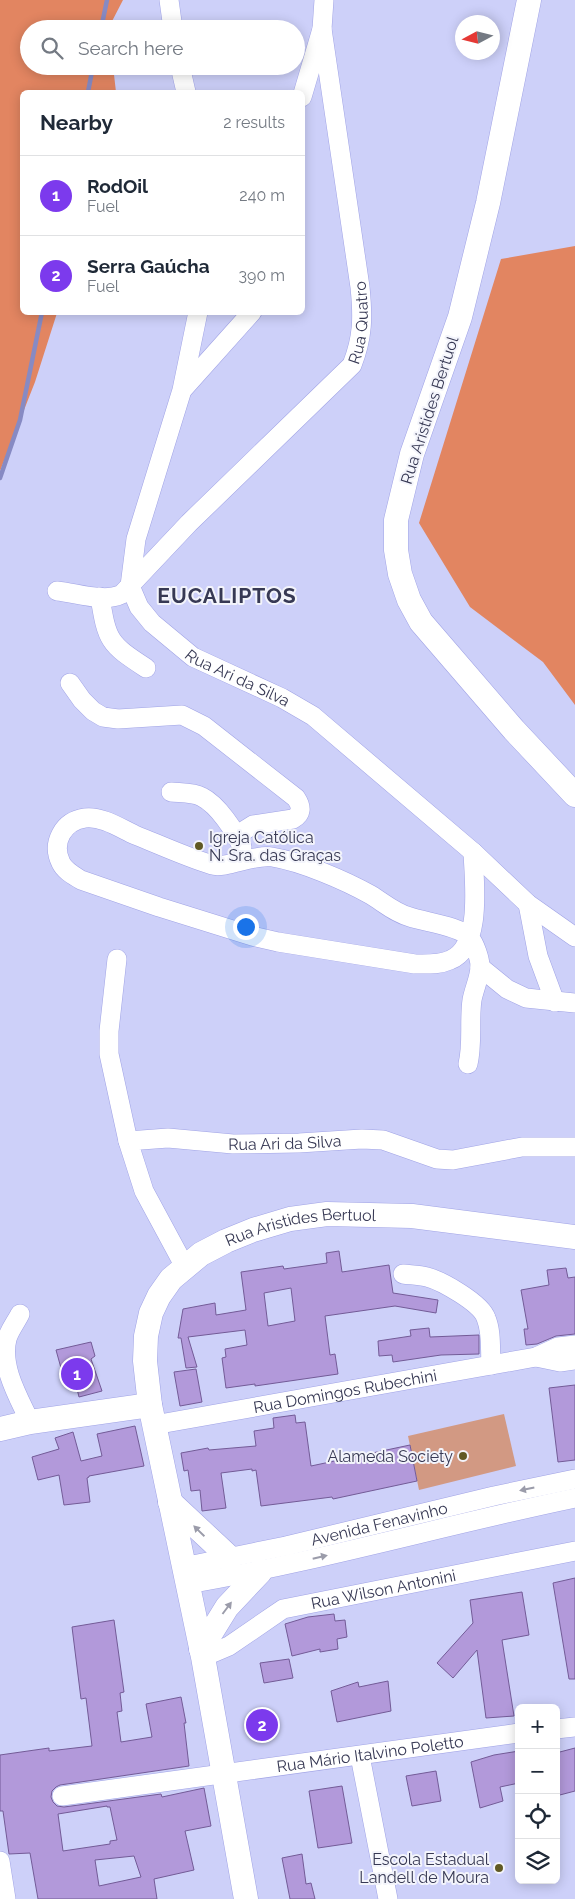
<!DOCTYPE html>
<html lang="en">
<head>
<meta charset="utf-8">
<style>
	body { margin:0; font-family:Raleway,sans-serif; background:#f6f6f7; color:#1f2937 }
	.controls { position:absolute; right:15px; bottom:15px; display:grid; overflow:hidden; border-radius:8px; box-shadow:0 2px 12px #0003 }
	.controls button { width:45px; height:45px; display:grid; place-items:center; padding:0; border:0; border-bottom:1px solid #e0e1e3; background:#fff; color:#1f2937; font:25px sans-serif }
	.compass { position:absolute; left:455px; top:15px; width:45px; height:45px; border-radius:50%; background:#fff; box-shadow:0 2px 12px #0003; rotate:263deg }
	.you { position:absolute; left:245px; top:926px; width:18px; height:18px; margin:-12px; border:4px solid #fff; border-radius:50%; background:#1a73e8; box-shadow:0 0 0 8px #1a73e833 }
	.badge { display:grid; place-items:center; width:32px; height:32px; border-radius:50%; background:#7c3aed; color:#fff; font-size:16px; font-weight:700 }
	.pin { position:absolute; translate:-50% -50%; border:2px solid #fff; box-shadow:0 1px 5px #0006 }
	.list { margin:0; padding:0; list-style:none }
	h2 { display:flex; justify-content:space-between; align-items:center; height:65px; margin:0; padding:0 20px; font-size:21px }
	h2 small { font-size:16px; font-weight:400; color:#747a83 }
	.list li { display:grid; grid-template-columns:32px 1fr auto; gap:15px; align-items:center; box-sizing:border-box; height:80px; padding:0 20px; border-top:1px solid #e0e1e3 }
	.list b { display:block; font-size:19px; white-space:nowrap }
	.list p { margin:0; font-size:16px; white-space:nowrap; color:#747a83 }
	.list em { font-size:16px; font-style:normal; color:#747a83 }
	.icon { flex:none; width:28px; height:28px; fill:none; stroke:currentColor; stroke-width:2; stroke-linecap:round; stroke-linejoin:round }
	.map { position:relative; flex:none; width:575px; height:1899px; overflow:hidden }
	.search { position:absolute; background:#fff; box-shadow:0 2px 12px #0003; left:20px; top:20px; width:285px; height:55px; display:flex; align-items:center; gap:12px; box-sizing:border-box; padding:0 18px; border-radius:28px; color:#747a83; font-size:19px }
	.panel { position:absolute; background:#fff; box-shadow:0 2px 12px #0003; left:20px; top:90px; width:285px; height:225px; border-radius:8px }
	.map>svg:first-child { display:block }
	.green { fill:#d29983 }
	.forest { fill:#e28561 }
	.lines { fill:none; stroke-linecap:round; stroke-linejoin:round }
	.stream { stroke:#878ac3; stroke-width:4.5 }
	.building { fill:#b299da; stroke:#735b97; fill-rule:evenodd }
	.minor-casing { stroke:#a0a3e5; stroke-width:20 }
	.major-casing { stroke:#a0a3e5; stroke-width:25 }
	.minor { stroke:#fff; stroke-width:19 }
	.major { stroke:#fff; stroke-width:24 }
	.oneway { fill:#9b9caa }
	.poi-dot { fill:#605925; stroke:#f3f4fb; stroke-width:2 }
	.labels { text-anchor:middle; stroke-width:4; stroke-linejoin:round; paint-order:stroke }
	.street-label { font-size:16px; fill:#373954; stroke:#f3f4fb }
	.poi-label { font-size:16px; fill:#373954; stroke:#f3f4fb; text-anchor:end }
	.district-label { font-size:21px; font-weight:bold; letter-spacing:1px; fill:#373954; stroke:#f3f4fb }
</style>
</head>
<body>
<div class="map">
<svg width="575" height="1899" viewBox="0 0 575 1899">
	<rect width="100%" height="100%" fill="#cdd0f9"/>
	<polygon class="green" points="504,1414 516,1466 419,1490 408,1436"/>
	<g class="forest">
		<polygon points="0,0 123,0 108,29 29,29 29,66 113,66 116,92 22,92 22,312 57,313 35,382 0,471"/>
		<polygon points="575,246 575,705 543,662 470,607 419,523 501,259"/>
	</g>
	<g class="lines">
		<g class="stream">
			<polyline points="101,29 107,0"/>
			<polyline points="88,92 93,66"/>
			<polyline points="0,478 20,420 42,312"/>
		</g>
	</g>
	<g class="building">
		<path d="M339 1251 342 1272 389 1265 393 1293 438 1300 436 1313 395 1306 325 1316 330 1355 335 1354 338 1374 255 1386V1384L226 1388 222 1358 226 1357 225 1349 247 1345 245 1330 188 1337 197 1367 186 1368 181 1338H178L183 1309 215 1303 216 1315 246 1310 241 1272 283 1266 284 1269 327 1263 326 1253ZM291 1288 295 1321 268 1326 264 1293Z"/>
		<polygon points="566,1268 568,1278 575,1277 575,1334 556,1336 537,1344 526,1345 524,1329 528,1329 521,1290 549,1285 547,1270"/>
		<polygon points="429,1328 430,1337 479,1335 479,1354 441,1355 393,1362 392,1355 379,1356 378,1341 411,1336 410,1330"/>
		<polygon points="91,1342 95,1356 91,1359 102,1391 79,1397 71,1365 61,1368 56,1350"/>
		<polygon points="196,1369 202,1402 180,1406 174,1372"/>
		<polygon points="575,1385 575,1460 558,1462 549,1388"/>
		<polygon points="295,1415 296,1423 305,1422 311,1466 410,1445 417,1481 333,1499 332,1497 261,1506 256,1470 252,1471 252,1469 221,1473 226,1508 202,1511 200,1490 191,1491 188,1470 184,1471 181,1453 208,1448 209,1450 256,1446 254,1431 274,1428 273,1418"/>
		<polygon points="135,1426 144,1466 89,1476 89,1477 87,1478 90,1502 64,1505 59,1475 38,1480 32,1457 59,1449 55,1438 73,1432 81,1461 102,1456 97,1434"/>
		<polygon points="575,1578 575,1679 569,1679 553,1583"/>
		<polygon points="522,1592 529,1635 502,1640 514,1716 486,1718 477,1650 453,1678 437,1663 473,1623 470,1600"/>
		<polygon points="334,1614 335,1621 345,1620 347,1637 337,1639 338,1649 320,1652 320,1649 292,1656 285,1624 308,1617"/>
		<path d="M114 1620 124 1692 120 1693 122 1711 117 1712 121 1742 152 1737 146 1704 181 1697 186 1723H184L189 1766 60 1785 56 1787 52 1791 51 1797 53 1802 57 1806 64 1807 161 1794 162 1797 204 1788 211 1826 185 1831 194 1870 154 1879 157 1899H38L30 1853 9 1854 3 1811H0V1755L49 1748V1751L92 1746 86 1698 81 1699 72 1627ZM107 1806V1807H110L117 1840 110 1841V1844L63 1851 58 1814ZM134 1856 141 1877 99 1886 95 1860Z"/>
		<polygon points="289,1659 293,1678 264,1683 260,1663"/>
		<polygon points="388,1681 391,1711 337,1722 331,1691 358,1682 359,1687"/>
		<polygon points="575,1748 575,1791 556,1796 556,1753"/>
		<polygon points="519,1751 519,1783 500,1787 503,1801 480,1808 471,1762 494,1755"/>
		<polygon points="436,1771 441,1801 412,1806 406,1776"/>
		<polygon points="342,1786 352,1843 318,1848 309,1791"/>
		<polygon points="302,1854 306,1884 311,1883 315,1899 290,1899 282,1858"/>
	</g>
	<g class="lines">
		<g class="minor-casing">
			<g id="minor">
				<polyline points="169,0 173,29"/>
				<polyline points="180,66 186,92"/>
				<polyline points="302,97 322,29 324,0"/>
				<path id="s1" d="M198 312 182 390 136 539 130 586 139 607 152 623 193 657 282 698 313 716 473 852 528 904 575 937"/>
				<polyline points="184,388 252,312"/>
				<path id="s2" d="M57 591C77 593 104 603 122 594L189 523 352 365C363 337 363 317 360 287L322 29"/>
				<path d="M100 597C107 641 109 644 146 668"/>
				<path d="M70 683 82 700 93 711 103 717 118 719 182 715 204 726 296 798C302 807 302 814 293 819L253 825 237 835"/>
				<path d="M171 792C181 793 193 792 202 797 218 805 235 831 242 847"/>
				<polyline points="528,904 538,956 555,1002"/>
				<polyline points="117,959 109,1031 109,1054 128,1141"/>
				<polyline points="480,967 507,989 526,998 575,1003"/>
				<path d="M468 1064C473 1043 469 1021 472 1000 474 989 480 977 480 966 480 959 475 944 470 938 461 926 424 922 410 917 395 913 384 903 371 895 344 880 302 862 272 857 255 854 225 869 212 865 186 857 160 845 135 835 120 828 102 816 85 818 63 821 51 843 61 863 65 871 73 875 81 880L159 907 252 936 278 942 415 964C427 964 439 965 450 960 483 947 474 881 473 852"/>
				<path id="s3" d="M185 1267 144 1191 128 1141 168 1138 233 1144 299 1143 362 1139 383 1140 437 1159 453 1160 522 1147H575"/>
				<path d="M403 1274C411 1275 419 1275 427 1277 442 1281 481 1303 486 1318 492 1332 490 1350 491 1365"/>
				<path d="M20 1314C16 1322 9 1331 7 1339 0 1367 19 1398 30 1422"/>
				<polyline points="536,1357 560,1362 575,1360"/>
				<path id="s4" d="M154 1425 536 1357 558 1347 575 1345"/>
				<path id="s5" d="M183 1567 286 1546 494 1496 575 1479"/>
				<path d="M187 1584C317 1562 445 1525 575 1498"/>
				<path id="s6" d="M203 1657 229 1646 283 1609 575 1551"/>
				<polyline points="556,1729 575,1727"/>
				<polyline points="360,1756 388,1899"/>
				<path id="s7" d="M62 1796 519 1733"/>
				<polyline points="0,1861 6,1899"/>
			</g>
		</g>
		<g class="major-casing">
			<g id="major">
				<polyline points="529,0 488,203 460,317 412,454 396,520 396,550 400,574 409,600 421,622 514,730 575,795"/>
				<polyline points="0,1429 30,1422 150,1405"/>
				<polyline points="170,1502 230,1558"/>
				<polyline points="201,1649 227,1607 260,1572"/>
				<path id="s8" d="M246 1899 203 1657 150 1405 145 1361 146 1336 151 1313 159 1296 171 1279 201 1254 226 1241 253 1230 290 1219 327 1214 412 1216 575 1237"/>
			</g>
		</g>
		<use href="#minor" class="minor"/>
		<use href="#major" class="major"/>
	</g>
	<defs><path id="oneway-solid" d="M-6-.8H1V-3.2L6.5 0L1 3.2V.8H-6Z" transform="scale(1.25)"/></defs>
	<g class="oneway">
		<use href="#oneway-solid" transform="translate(527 1489) rotate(168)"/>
		<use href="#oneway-solid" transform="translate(199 1531) rotate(-136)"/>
		<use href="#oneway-solid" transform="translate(320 1557) rotate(-13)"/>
		<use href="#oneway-solid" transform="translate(227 1608) rotate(-53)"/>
	</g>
	<g class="poi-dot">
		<circle cx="199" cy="846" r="5"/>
		<circle cx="463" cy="1456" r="5"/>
		<circle cx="499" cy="1868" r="5"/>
	</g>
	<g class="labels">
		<g class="street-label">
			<text dy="6" stroke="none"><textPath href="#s2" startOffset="434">Rua Quatro</textPath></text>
			<text transform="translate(429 410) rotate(-72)" y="6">Rua Aristides Bertuol</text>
			<text dy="6" stroke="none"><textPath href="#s1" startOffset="429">Rua Ari da Silva</textPath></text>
			<text dy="6" stroke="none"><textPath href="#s3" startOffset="296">Rua Ari da Silva</textPath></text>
			<text dy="6" stroke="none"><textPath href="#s8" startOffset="780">Rua Aristides Bertuol</textPath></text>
			<text dy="6" stroke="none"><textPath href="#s4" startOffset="194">Rua Domingos Rubechini</textPath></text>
			<text dy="6" stroke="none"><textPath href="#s5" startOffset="201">Avenida Fenavinho</textPath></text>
			<text dy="6" stroke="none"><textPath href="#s6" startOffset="196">Rua Wilson Antonini</textPath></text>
			<text dy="6" stroke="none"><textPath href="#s7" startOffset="311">Rua Mário Italvino Poletto</textPath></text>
		</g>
		<g class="poi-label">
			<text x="209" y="843" text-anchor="start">Igreja Católica<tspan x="209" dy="18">N. Sra. das Graças</tspan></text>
			<text x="453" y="1462">Alameda Society</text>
			<text x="489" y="1865">Escola Estadual<tspan x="489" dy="18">Landell de Moura</tspan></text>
		</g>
		<g class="district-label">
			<text x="227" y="603">EUCALIPTOS</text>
		</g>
	</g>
</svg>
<div class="controls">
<button>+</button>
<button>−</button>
<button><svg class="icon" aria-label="locate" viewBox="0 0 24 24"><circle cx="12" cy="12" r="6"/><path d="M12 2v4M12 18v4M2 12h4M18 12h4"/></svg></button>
<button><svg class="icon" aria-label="layers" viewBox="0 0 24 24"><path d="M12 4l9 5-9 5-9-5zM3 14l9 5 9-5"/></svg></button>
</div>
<svg class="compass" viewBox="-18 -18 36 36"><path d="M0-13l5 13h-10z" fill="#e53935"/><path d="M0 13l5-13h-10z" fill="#747a83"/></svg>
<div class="you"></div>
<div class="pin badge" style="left:77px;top:1374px">1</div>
<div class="pin badge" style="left:262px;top:1725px">2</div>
<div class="search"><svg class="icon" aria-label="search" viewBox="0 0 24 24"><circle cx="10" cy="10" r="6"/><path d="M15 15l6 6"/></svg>Search here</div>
<section class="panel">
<h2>Nearby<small>2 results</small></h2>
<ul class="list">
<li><span class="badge">1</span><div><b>RodOil</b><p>Fuel</p></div><em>240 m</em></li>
<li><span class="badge">2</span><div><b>Serra Gaúcha</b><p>Fuel</p></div><em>390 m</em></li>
</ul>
</section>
</div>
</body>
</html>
